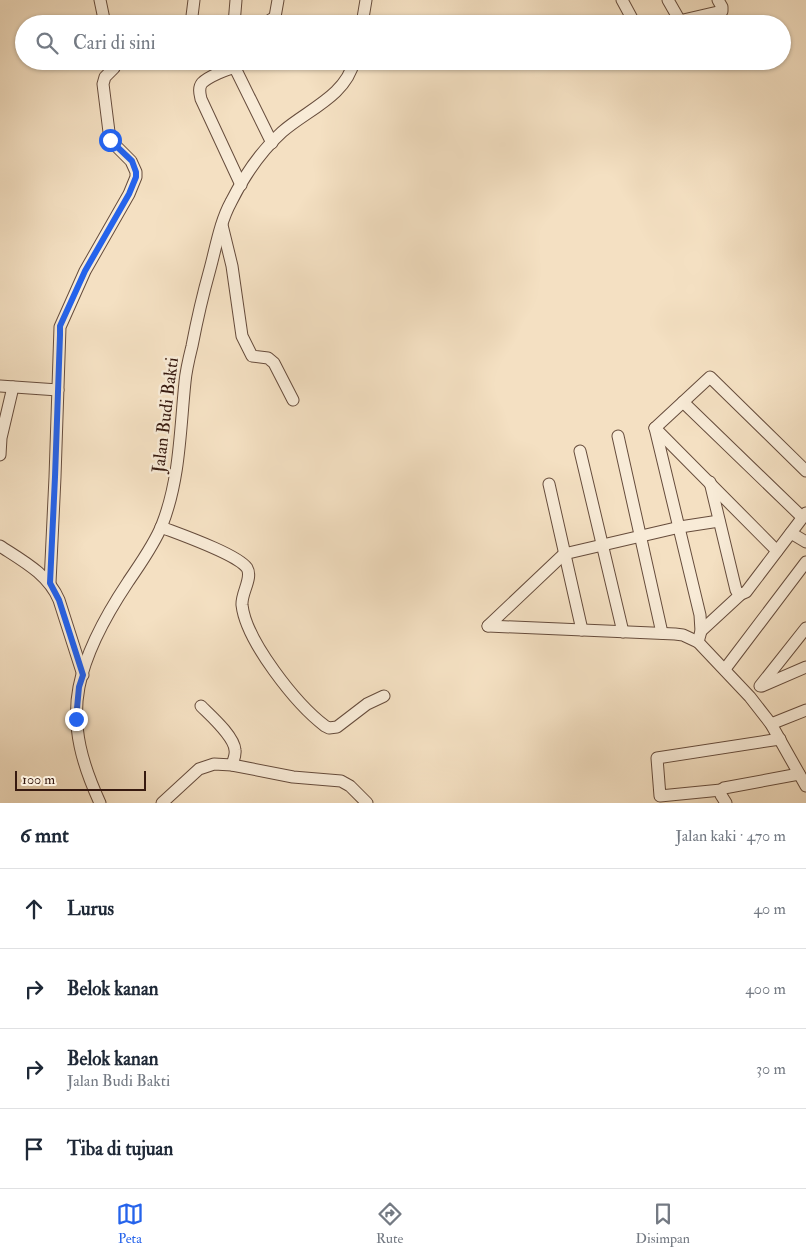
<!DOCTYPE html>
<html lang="id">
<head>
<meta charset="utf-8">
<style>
	body { margin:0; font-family:"IM FELL Double Pica",serif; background:#f6f6f7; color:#1f2937 }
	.scale { position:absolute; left:15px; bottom:12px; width:131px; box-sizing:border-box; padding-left:5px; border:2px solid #371a10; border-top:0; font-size:14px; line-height:18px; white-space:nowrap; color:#371a10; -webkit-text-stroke:4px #f8ebd7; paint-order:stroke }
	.stop { position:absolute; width:15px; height:15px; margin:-11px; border:4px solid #2563eb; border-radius:50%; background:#fff }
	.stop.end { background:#2563eb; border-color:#fff; box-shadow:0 1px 5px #0008 }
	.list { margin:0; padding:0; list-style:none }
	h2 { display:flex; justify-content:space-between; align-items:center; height:65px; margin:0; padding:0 20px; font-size:21px }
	h2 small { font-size:16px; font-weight:400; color:#747a83 }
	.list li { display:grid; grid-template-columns:32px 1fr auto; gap:15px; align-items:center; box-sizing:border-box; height:80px; padding:0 20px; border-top:1px solid #e0e1e3 }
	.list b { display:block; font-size:19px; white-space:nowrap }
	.list p { margin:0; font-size:16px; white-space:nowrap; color:#747a83 }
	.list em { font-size:16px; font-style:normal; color:#747a83 }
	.icon { flex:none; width:28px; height:28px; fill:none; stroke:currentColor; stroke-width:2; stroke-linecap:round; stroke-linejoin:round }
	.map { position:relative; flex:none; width:806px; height:803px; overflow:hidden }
	.search { position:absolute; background:#fff; box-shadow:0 1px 4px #0004; left:15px; right:15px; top:15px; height:55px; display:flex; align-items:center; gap:12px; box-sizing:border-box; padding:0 18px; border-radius:28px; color:#747a83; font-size:19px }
	.sheet { height:385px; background:#fff }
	nav { display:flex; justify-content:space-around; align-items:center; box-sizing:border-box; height:70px; border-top:1px solid #e0e1e3; background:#fff; font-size:14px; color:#747a83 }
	nav a { display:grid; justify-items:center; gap:2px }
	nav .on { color:#2563eb }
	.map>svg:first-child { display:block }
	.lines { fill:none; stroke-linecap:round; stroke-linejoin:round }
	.minor-casing { stroke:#664c3c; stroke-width:13 }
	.minor { stroke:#f8ebd7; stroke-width:11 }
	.route { stroke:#2563eb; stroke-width:6 }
	.labels { text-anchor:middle; stroke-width:5; stroke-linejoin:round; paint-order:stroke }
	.street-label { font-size:18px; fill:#371a10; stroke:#f8ebd7 }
</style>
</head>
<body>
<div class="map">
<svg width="806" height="803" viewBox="0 0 806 803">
	<rect width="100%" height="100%" fill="#f4e0c2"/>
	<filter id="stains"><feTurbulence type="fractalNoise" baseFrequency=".004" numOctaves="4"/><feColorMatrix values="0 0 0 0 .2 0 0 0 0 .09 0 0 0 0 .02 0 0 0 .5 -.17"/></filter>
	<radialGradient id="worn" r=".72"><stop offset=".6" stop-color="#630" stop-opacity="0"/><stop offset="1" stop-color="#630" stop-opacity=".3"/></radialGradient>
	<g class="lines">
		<g class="minor-casing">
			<g id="minor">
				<polyline points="100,0 105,24"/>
				<polyline points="622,0 635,24"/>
				<polyline points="668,0 680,21"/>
				<polyline points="191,24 194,0"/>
				<polyline points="234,24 236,0"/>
				<polyline points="264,24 275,17 278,0"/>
				<polyline points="362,24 366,0"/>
				<polyline points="666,24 722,11 722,7 718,0"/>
				<polyline points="205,61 210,61"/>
				<path d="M241 185 201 99C200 94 198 88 202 83 208 77 228 68 235 68L272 143"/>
				<polyline points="222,225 232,266 242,336 252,356 268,358 274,363 293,400"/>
				<polyline points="0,386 58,390"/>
				<polyline points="683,402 802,517"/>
				<polyline points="655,428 700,615 701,631 698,642"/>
				<polyline points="655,428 710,377 806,471"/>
				<polyline points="655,428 777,551"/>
				<polyline points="618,436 662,633"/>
				<polyline points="580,451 623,632"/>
				<polyline points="0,455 1,438 13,387"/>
				<polyline points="710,482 736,590 739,595 746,592 806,513"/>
				<polyline points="549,484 582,630"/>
				<path d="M161 527C179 534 237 554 247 568 253 578 241 593 242 605 246 641 296 704 325 726L329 728 337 727 367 704 384 696"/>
				<polyline points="791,533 806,542"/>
				<path d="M0 546C23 561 48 574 59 600L83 675"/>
				<polyline points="50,583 55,477 60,327 85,271 129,194 136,177 136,172 131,161 110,140 103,84 105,77 114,68 113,61"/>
				<polyline points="488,626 675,634 683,635 698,642 750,697 771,724 806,786"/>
				<polyline points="488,626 564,554 680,527 719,521"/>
				<polyline points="701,631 740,595"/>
				<polyline points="725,669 806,562"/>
				<polyline points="760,686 806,628"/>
				<polyline points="762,686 806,667"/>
				<path d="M201 706C211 716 234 736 235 750 236 755 233 761 232 765"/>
				<polyline points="771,724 806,710"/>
				<polyline points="721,790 660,796 657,758 780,739"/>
				<path d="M100 803C83 766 71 728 79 687 86 651 108 612 128 582 140 564 154 545 162 525 180 479 180 430 185 382 186 370 189 358 192 346 197 320 203 294 210 269 216 247 220 222 231 202 244 176 260 152 282 132 307 110 346 96 354 61"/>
				<polyline points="162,803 199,769 214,764 232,765 293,777 341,781 350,786 367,803"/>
				<polyline points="726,803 721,795 721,790 724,788 799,774"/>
			</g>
		</g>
		<use href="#minor" class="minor"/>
	</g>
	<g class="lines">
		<polyline class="route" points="76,719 79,687 83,675 59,600 50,583 55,477 60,335 60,326 85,271 129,194 136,177 136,172 132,161 110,140"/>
	</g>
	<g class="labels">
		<g class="street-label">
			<text transform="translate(165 415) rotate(-83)" y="6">Jalan Budi Bakti</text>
		</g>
	</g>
	<rect width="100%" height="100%" filter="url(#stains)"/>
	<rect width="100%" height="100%" fill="url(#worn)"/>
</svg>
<div class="scale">100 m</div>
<div class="stop" style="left:110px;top:140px"></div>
<div class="stop end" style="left:76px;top:719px"></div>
<div class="search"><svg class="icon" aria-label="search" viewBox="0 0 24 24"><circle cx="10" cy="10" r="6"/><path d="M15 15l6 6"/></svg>Cari di sini</div>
</div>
<section class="sheet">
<h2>6 mnt<small>Jalan kaki · 470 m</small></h2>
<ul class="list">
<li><svg class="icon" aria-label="ahead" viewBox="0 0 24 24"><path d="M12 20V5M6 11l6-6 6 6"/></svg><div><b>Lurus</b></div><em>40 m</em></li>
<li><svg class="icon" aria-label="right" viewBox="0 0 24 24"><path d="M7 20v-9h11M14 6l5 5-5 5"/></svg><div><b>Belok kanan</b></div><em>400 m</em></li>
<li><svg class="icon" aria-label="right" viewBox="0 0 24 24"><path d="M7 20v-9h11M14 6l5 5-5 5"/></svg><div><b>Belok kanan</b><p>Jalan Budi Bakti</p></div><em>30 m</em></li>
<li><svg class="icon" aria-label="arrive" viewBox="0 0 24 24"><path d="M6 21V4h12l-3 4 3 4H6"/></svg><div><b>Tiba di tujuan</b></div></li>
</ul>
</section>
<nav>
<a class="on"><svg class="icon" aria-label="map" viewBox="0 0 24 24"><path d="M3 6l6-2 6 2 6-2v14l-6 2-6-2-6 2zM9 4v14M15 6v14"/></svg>Peta</a>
<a><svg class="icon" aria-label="directions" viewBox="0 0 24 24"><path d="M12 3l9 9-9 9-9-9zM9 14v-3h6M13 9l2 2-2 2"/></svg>Rute</a>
<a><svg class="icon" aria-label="saved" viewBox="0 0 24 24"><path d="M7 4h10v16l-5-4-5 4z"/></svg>Disimpan</a>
</nav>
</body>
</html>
